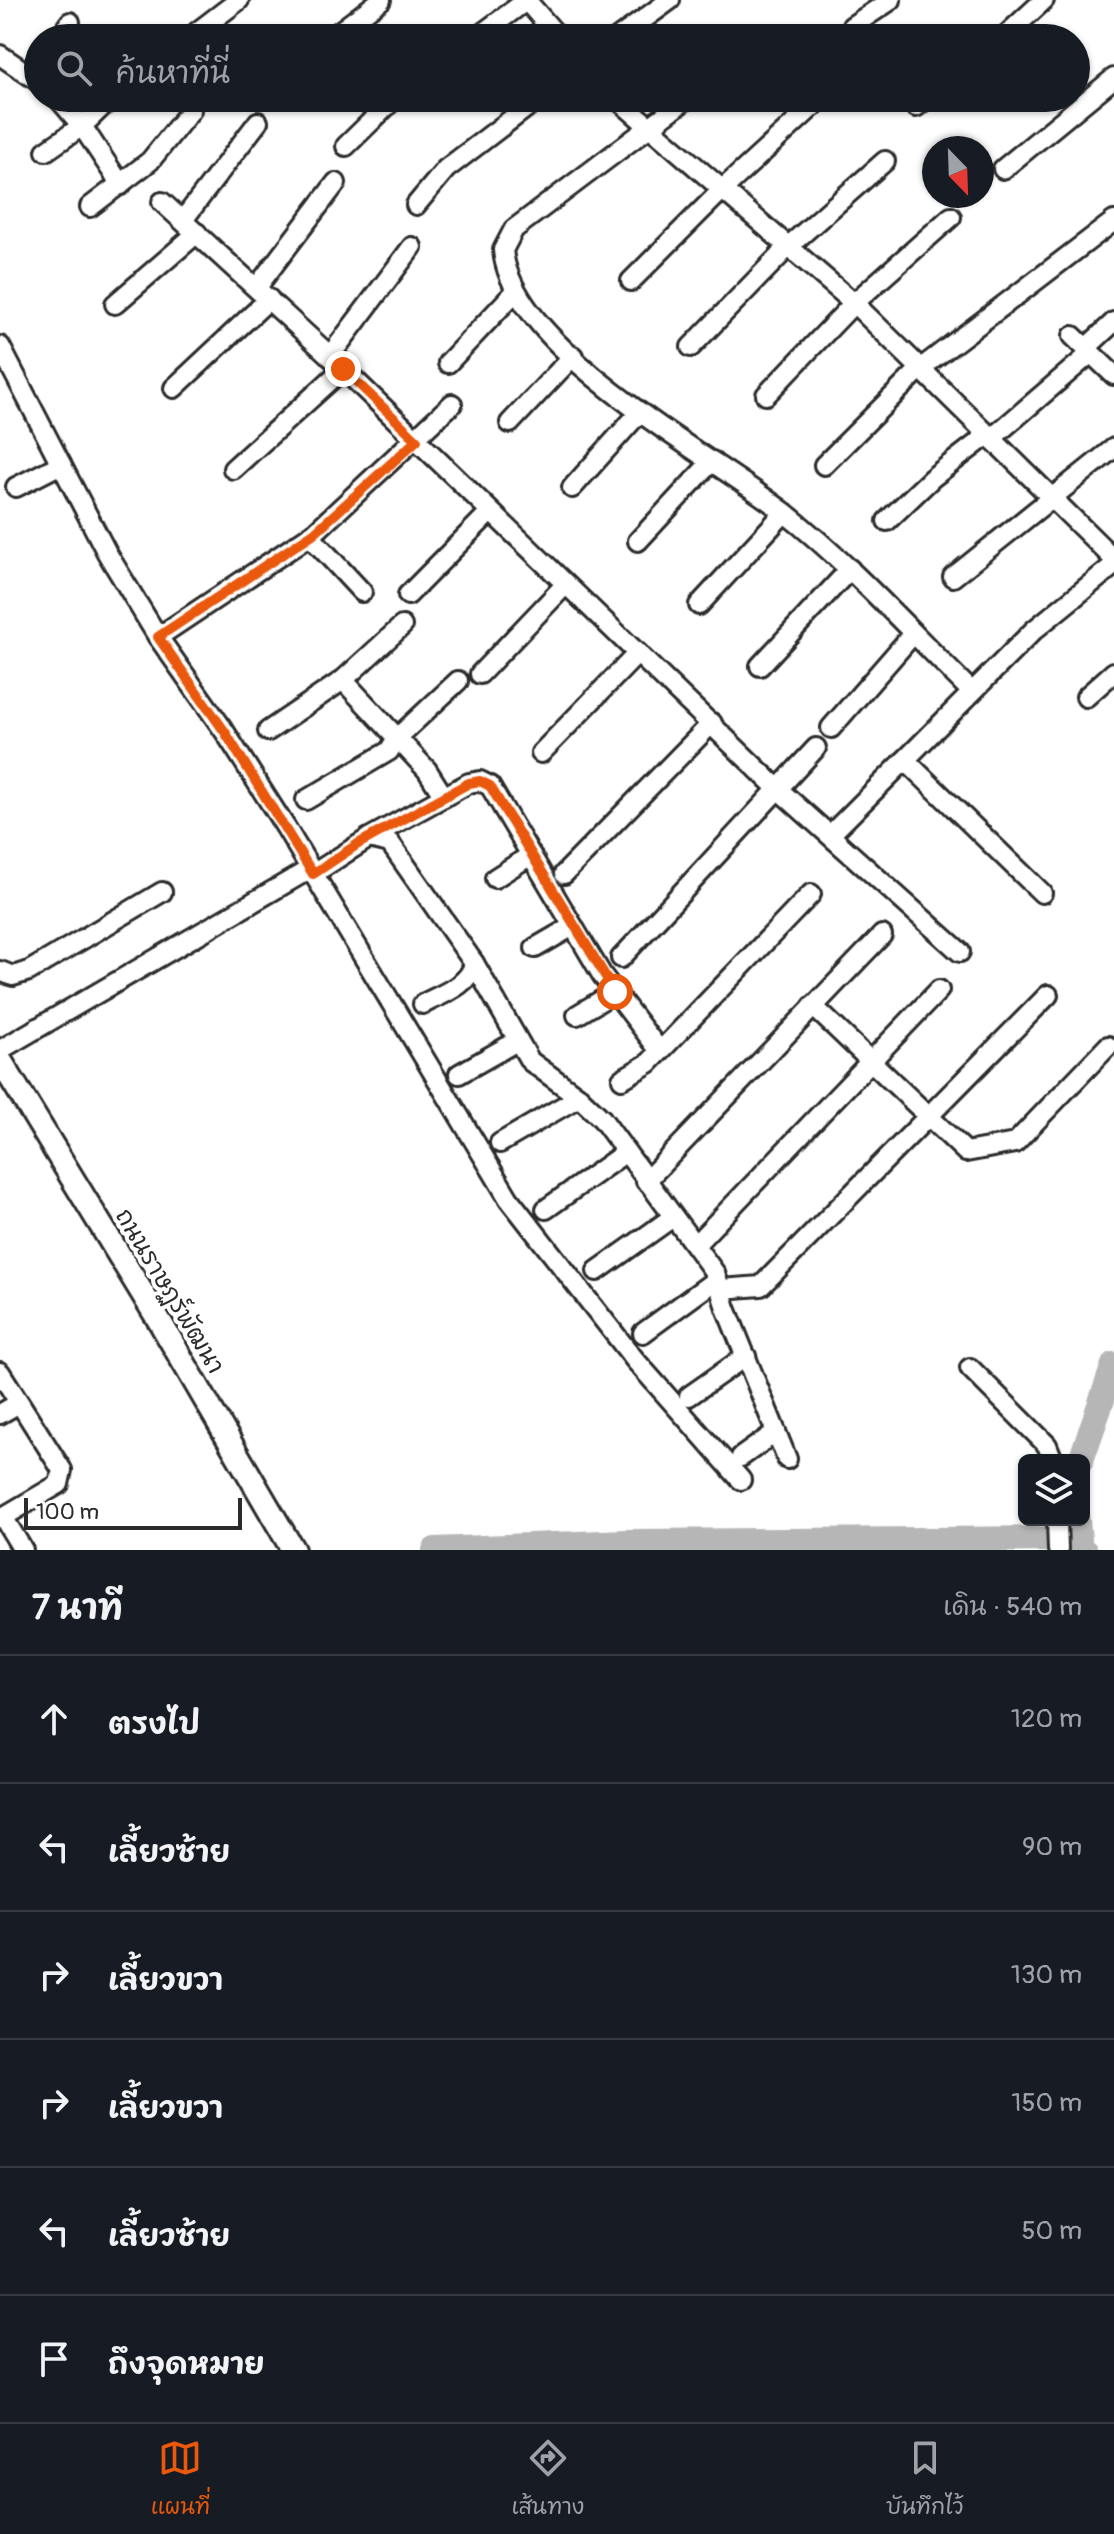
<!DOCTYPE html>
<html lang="th">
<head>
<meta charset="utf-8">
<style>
	body { margin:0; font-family:Pangolin,"Playpen Sans Thai",sans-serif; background:#242831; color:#f1f3f6 }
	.controls { position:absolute; right:24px; bottom:24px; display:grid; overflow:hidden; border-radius:12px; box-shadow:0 2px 6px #0004 }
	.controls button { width:72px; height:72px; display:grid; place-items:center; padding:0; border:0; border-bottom:2px solid #363941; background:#171b24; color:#f1f3f6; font:40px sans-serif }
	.compass { position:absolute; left:922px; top:136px; width:72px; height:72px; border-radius:50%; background:#171b24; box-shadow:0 2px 6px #0004; rotate:157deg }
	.scale { position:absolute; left:24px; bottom:20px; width:218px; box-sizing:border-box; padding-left:8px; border:4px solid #2b2b2b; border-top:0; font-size:22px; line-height:28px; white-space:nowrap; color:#2b2b2b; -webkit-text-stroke:6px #fff; paint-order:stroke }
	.stop { position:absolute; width:24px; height:24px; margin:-18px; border:6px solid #ea580c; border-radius:50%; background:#fff }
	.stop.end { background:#ea580c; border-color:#fff; box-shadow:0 2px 8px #0008 }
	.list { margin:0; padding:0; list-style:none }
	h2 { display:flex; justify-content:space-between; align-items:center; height:104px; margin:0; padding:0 32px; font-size:34px }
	h2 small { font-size:26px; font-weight:400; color:#9ea1a6 }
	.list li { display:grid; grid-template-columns:52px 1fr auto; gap:24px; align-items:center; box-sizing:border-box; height:128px; padding:0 32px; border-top:2px solid #363941 }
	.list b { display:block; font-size:30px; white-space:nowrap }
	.list em { font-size:26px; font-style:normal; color:#9ea1a6 }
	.icon { flex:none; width:44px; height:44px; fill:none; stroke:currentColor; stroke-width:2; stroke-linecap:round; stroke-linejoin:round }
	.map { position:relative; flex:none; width:1114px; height:1550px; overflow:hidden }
	.search { position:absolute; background:#171b24; box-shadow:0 2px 6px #0004; left:24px; right:24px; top:24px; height:88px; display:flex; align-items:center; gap:20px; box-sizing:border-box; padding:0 28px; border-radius:44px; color:#9ea1a6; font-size:30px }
	.sheet { height:872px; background:#171b24 }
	nav { display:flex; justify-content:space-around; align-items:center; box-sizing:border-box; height:112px; border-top:2px solid #363941; background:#171b24; font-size:22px; color:#9ea1a6 }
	nav a { display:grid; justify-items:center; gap:4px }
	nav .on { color:#ea580c }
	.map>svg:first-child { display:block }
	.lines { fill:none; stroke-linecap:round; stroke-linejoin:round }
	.canal { stroke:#b6b6b6; stroke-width:16 }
	.river { stroke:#b6b6b6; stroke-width:26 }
	.minor-casing { stroke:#2b2b2b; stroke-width:24 }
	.tertiary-casing { stroke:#2b2b2b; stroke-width:28 }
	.minor { stroke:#fff; stroke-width:18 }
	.tertiary { stroke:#fff; stroke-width:22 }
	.route { stroke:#ea580c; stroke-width:10 }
	.labels { text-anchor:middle; stroke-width:8; stroke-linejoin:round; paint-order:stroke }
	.street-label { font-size:24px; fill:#2b2b2b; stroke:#fff }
</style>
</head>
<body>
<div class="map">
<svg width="1114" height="1550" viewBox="0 0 1114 1550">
	<rect width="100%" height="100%" fill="#fff"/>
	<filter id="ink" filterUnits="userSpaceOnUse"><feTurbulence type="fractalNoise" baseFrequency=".0125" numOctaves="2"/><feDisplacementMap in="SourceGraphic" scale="16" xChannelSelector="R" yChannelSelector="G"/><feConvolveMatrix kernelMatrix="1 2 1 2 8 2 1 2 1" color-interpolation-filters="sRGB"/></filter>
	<g filter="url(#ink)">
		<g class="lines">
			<polyline class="canal" points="1079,1539 1090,1550"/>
			<g class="river">
				<polyline points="1081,1460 1114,1365"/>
				<polyline points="435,1550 626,1542 1079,1539 1077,1520"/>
			</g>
			<g class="minor-casing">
				<g id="minor">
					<polyline points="526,0 559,38"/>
					<polyline points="852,26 891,0"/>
					<polyline points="197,32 239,0"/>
					<polyline points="59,38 70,22"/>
					<polyline points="331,38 381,0"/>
					<polyline points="476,38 527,0"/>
					<polyline points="618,38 670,0"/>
					<polyline points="1003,38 1044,0"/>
					<polyline points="0,55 38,81"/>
					<polyline points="58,98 82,126 121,185"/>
					<polyline points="616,98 854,303 1114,559"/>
					<path d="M688 98 514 229 503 250C511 348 710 455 784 512 852 566 910 631 972 692"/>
					<polyline points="916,107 927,98"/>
					<polyline points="346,146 395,98"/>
					<polyline points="46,151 82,126 111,98"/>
					<polyline points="1003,169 1114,78"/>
					<polyline points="162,202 330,356 779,790 960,952"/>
					<polyline points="416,205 446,169 539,98"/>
					<polyline points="90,207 150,161 191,110"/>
					<polyline points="183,220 258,122"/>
					<polyline points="631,281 724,188 822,98"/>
					<polyline points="257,287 336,183"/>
					<polyline points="115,304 197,233"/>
					<polyline points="1073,336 1114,375"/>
					<polyline points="0,346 107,553 158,637 225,732 286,828 509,1199 635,1360 741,1480"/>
					<polyline points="691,347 790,245 885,161"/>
					<polyline points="1086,348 1114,322"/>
					<polyline points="330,356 412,247"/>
					<polyline points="448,363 514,293"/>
					<polyline points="174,388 269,299"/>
					<polyline points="766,395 854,303 951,217"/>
					<polyline points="510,423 573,356"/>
					<polyline points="992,438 1091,353"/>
					<polyline points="824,465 920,369 1114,221"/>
					<polyline points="233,469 343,369"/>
					<polyline points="16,487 61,464"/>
					<polyline points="572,488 639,413"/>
					<polyline points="887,521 932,478 989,434"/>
					<polyline points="310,536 362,592"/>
					<polyline points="638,541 712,461"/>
					<polyline points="953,577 1114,448"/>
					<polyline points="408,595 489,513"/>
					<polyline points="699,605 784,513"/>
					<polyline points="158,637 314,533 452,404"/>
					<polyline points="760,666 850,569"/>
					<polyline points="480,674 565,585"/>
					<polyline points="343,680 427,770 444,797"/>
					<polyline points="1086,697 1114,672"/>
					<polyline points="831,728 913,634"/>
					<polyline points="268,731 343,680 402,626"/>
					<polyline points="541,753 638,653"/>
					<polyline points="306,800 389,751 397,738 458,681"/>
					<polyline points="830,835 905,760"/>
					<polyline points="369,838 469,783 480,781 490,786 602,975 659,1050"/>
					<path d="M313 874 369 838 390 843 474 963C470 985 442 994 423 1004"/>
					<polyline points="564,874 712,723"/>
					<polyline points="495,878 531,855"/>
					<polyline points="1042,893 905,760 1034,630 1114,565"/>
					<polyline points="535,948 573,926"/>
					<polyline points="621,958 816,748"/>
					<polyline points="474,963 530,1061 579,1097 602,1119 715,1273 726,1308 787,1459"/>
					<polyline points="0,971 13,976 29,971 162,892"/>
					<polyline points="813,1006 966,1152 1015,1143 1108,1046"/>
					<polyline points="577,1015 615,992"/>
					<polyline points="0,1050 310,869"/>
					<polyline points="459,1074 517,1041"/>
					<polyline points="622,1079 649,1063 811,894"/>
					<polyline points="500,1143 579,1097"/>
					<polyline points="646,1181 882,935"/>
					<polyline points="546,1209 626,1152"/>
					<polyline points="695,1245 939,990"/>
					<polyline points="597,1271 673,1217"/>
					<polyline points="721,1289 761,1286 1048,995"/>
					<polyline points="643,1333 717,1279"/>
					<polyline points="970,1368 1047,1445 1053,1460"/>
					<polyline points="0,1372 62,1470 59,1484 3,1517 23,1550"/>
					<polyline points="689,1396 746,1356"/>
					<polyline points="0,1414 19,1403"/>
					<polyline points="741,1457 776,1432"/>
					<polyline points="1057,1520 1058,1550"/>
				</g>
			</g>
			<g class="tertiary-casing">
				<polyline id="tertiary" points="0,1060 160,1322 293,1550"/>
			</g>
			<use href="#minor" class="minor"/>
			<use href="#tertiary" class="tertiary"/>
		</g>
	</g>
	<g class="lines" filter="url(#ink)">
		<polyline class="route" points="343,369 417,440 314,533 158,637 225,732 313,874 358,844 469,783 480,781 490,786 615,992"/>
	</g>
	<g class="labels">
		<g class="street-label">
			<text transform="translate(170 1291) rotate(59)" y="8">ถนนราษฏร์พัฒนา</text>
		</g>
	</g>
</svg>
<div class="controls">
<button><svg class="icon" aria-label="layers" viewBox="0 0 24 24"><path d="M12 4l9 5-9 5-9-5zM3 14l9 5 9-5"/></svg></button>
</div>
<svg class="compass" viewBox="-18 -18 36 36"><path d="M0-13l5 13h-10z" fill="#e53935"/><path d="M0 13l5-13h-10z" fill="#9ea1a6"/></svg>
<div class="scale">100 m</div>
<div class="stop" style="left:615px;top:992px"></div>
<div class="stop end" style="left:343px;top:369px"></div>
<div class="search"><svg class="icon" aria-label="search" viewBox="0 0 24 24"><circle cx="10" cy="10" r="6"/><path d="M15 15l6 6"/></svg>ค้นหาที่นี่</div>
</div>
<section class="sheet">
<h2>7 นาที<small>เดิน · 540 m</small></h2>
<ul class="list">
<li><svg class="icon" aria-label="ahead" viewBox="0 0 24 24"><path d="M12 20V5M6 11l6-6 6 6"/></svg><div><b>ตรงไป</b></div><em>120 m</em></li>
<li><svg class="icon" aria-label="left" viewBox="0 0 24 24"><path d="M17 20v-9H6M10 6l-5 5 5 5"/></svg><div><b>เลี้ยวซ้าย</b></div><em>90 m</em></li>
<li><svg class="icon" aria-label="right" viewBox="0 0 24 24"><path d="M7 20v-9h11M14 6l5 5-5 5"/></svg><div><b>เลี้ยวขวา</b></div><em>130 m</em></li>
<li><svg class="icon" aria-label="right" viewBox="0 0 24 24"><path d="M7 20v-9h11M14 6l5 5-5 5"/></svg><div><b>เลี้ยวขวา</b></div><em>150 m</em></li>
<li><svg class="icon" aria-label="left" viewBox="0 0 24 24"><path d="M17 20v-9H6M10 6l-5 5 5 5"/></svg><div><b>เลี้ยวซ้าย</b></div><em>50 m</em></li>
<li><svg class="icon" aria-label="arrive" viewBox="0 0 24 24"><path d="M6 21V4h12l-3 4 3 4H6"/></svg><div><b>ถึงจุดหมาย</b></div></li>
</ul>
</section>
<nav>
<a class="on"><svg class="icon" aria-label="map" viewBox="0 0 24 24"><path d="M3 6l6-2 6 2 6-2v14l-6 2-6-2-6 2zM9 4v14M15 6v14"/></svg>แผนที่</a>
<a><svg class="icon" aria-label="directions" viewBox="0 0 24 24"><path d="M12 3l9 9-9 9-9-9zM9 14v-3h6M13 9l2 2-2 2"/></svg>เส้นทาง</a>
<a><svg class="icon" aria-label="saved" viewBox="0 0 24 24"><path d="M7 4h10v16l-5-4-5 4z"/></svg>บันทึกไว้</a>
</nav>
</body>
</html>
